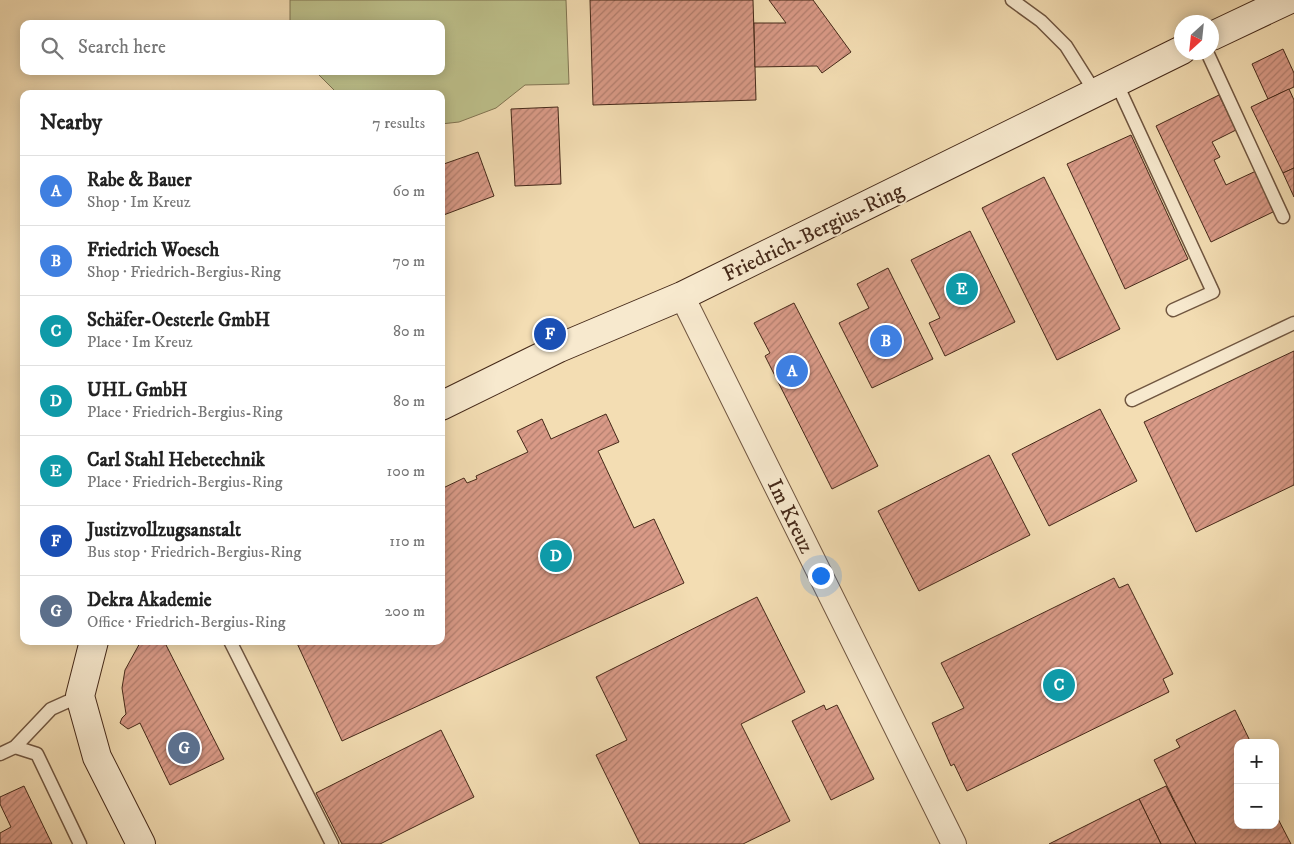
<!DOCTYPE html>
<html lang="en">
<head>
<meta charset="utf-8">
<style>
	body { margin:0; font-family:"IM FELL DW Pica",serif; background:#f2f2f2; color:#222 }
	.controls { position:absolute; right:15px; bottom:15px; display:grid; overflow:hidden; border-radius:10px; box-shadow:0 2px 12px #0003 }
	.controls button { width:45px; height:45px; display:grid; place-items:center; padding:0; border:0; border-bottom:1px solid #e0e0e0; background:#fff; color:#222; font:25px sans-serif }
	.compass { position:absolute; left:1174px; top:15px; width:45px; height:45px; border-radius:50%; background:#fff; box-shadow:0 2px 12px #0003; rotate:207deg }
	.you { position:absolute; left:820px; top:575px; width:18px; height:18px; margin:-12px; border:4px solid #fff; border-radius:50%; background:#1a73e8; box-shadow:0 0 0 8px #1a73e833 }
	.badge { display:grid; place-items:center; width:32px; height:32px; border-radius:50%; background:#b45309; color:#fff; font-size:16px; font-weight:700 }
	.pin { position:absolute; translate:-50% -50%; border:2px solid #fff; box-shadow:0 1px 5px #0006 }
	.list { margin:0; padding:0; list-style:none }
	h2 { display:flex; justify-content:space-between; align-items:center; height:65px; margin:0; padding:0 20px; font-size:21px }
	h2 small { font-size:16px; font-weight:400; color:#767676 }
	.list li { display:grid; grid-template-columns:32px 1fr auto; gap:15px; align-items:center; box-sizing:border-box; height:70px; padding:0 20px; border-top:1px solid #e0e0e0 }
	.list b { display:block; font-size:19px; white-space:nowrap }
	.list p { margin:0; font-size:16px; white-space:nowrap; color:#767676 }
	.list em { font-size:16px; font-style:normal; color:#767676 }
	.icon { flex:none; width:28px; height:28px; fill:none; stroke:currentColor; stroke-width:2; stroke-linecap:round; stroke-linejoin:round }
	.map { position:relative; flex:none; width:1294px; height:844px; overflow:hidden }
	.search { position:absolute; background:#fff; box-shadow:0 2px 12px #0003; left:20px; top:20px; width:425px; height:55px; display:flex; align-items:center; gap:12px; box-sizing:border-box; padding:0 18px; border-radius:10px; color:#767676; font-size:19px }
	.panel { position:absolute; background:#fff; box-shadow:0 2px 12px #0003; left:20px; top:90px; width:425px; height:555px; border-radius:10px }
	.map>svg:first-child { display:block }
	.green { fill:#bdc08b; stroke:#817452 }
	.building { fill:url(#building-hatch); stroke:#452919 }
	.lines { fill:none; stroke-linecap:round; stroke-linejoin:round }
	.lane-casing { stroke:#705640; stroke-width:15 }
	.street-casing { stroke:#705640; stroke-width:26 }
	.secondary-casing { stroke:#452919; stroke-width:30 }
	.lane { stroke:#f7e9ce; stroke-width:12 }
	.street { stroke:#f7e9ce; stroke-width:24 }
	.secondary { stroke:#f7e9ce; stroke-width:28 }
	.labels { text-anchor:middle; stroke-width:4; stroke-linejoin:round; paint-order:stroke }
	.street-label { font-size:21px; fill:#452919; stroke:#f7e9ce }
</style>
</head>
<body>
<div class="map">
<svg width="1294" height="844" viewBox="0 0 1294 844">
	<defs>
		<pattern id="building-hatch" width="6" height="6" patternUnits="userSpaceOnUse" patternTransform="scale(1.25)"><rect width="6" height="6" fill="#d99a87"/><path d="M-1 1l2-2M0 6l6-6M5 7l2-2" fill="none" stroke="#b27e6e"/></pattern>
	</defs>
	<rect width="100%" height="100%" fill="#f3ddb3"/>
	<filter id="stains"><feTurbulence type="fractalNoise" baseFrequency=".004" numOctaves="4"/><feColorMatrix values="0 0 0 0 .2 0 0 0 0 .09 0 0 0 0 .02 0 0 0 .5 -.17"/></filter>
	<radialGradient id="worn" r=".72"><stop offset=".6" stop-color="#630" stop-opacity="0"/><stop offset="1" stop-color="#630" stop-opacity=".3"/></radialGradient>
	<polygon class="green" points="290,0 566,0 569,84 525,85 496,108 459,122 441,124 441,94 338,94 315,71 441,71 441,24 290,24"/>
	<g class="building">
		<polygon points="590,0 753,0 756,100 593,105"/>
		<polygon points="769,0 813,0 851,52 822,73 817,66 755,67 754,23 786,23"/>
		<polygon points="1283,49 1294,73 1294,87 1268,99 1252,64"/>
		<polygon points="1289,89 1294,100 1294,168 1283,173 1251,107"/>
		<polygon points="1219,95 1236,130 1212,142 1220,157 1214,160 1226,185 1256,171 1275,211 1211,242 1156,126"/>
		<polygon points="558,107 561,184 515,186 511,109"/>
		<polygon points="1131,135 1188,259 1125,289 1067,164"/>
		<polygon points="478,152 494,196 441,216 441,165"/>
		<polygon points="1294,168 1294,197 1283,173"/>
		<polygon points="1044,177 1120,329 1057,360 982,208"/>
		<polygon points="970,231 1015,322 945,356 929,323 940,318 911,260"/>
		<polygon points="888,268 933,359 872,388 839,323 869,308 857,284"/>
		<polygon points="794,303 878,466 832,489 765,356 770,353 754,323"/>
		<polygon points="1294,351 1294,485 1196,532 1144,422"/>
		<polygon points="1100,409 1137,481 1049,526 1012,454"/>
		<polygon points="606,414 619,442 598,451 634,528 654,519 684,583 342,741 296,641 441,641 441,489 464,478 467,483 477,479 476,476 528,452 517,431 542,419 551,439"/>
		<polygon points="989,455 1030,535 919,591 878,511"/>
		<polygon points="1114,578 1119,588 1128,584 1173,674 1163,679 1169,692 967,791 954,764 951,766 932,723 964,708 941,663"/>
		<polygon points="757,597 805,692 741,724 790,821 743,844 640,844 596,755 627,740 596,677"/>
		<polygon points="141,641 164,641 224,759 170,785 140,723 128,729 120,723 122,718 126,714 122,688 125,670"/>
		<polygon points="824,705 826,710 837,705 874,779 831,800 792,721"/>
		<polygon points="1235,710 1251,743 1238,743 1238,825 1275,825 1275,813 1291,844 1196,844 1154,760 1180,747 1176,740"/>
		<polygon points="441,730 474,797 380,844 342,844 316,793"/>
		<polygon points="24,786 52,844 0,844 0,833 11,827 0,804 0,797"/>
		<polygon points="1166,786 1196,844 1161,844 1139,799"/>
		<polygon points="1139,799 1161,844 1049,844"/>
	</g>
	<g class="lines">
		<g class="lane-casing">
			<g id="lane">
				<polyline points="1012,0 1041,21 1066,46 1095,92"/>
				<polyline points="1207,52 1283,217"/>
				<polyline points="1116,82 1213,292 1173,310"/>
				<polyline points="1132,400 1294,323"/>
				<polyline points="230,641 332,844"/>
				<polyline points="15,747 37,754 80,844"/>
				<polyline points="0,754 15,747 51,709 80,696"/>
			</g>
		</g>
		<g class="street-casing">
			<polyline id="street" points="682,296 954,844"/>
		</g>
		<g class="secondary-casing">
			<g id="secondary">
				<polyline points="1212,36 1288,0"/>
				<polyline points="441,406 559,348 682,296 1182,50"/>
				<polyline points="94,641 80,696 97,757 141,844"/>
			</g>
		</g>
		<use href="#lane" class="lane"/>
		<use href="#street" class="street"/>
		<use href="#secondary" class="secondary"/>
	</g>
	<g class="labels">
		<g class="street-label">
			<text transform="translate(813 232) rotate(-26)" y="7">Friedrich-Bergius-Ring</text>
			<text transform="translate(791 516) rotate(64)" y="7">Im Kreuz</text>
		</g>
	</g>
	<rect width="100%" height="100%" filter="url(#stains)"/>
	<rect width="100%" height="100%" fill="url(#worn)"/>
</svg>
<div class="controls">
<button>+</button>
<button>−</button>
</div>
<svg class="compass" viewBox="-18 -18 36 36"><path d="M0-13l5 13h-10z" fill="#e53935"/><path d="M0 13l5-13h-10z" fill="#767676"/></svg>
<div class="you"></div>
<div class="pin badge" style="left:792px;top:371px;background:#3f7fe0">A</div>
<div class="pin badge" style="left:886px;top:341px;background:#3f7fe0">B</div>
<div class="pin badge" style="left:1059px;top:685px;background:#0f9aa8">C</div>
<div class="pin badge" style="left:556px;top:556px;background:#0f9aa8">D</div>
<div class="pin badge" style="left:962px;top:289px;background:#0f9aa8">E</div>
<div class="pin badge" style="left:550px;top:334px;background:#1a4fb4">F</div>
<div class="pin badge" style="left:184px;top:748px;background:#5c6f8a">G</div>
<div class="search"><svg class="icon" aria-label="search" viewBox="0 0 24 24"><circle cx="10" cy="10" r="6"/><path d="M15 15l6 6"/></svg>Search here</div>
<section class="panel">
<h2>Nearby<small>7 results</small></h2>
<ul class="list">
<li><span class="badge" style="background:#3f7fe0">A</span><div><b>Rabe &amp; Bauer</b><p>Shop · Im Kreuz</p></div><em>60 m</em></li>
<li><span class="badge" style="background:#3f7fe0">B</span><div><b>Friedrich Woesch</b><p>Shop · Friedrich-Bergius-Ring</p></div><em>70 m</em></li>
<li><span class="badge" style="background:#0f9aa8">C</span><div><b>Schäfer-Oesterle GmbH</b><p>Place · Im Kreuz</p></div><em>80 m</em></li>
<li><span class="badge" style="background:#0f9aa8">D</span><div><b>UHL GmbH</b><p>Place · Friedrich-Bergius-Ring</p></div><em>80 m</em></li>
<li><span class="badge" style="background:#0f9aa8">E</span><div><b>Carl Stahl Hebetechnik</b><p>Place · Friedrich-Bergius-Ring</p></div><em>100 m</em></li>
<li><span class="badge" style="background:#1a4fb4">F</span><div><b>Justizvollzugsanstalt</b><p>Bus stop · Friedrich-Bergius-Ring</p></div><em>110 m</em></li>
<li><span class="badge" style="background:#5c6f8a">G</span><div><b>Dekra Akademie</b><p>Office · Friedrich-Bergius-Ring</p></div><em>200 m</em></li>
</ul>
</section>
</div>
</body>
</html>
